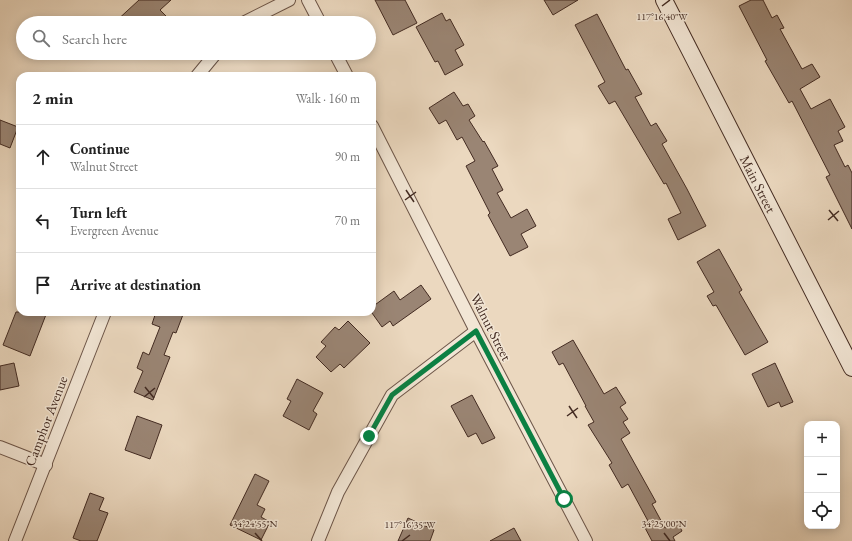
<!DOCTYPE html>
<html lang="en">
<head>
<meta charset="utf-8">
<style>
	body { margin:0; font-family:"EB Garamond",serif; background:#f6f6f6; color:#222 }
	.controls { position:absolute; right:12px; bottom:12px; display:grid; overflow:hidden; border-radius:8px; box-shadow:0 2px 10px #0003 }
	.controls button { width:36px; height:36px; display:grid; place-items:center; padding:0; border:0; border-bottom:1px solid #e0e0e0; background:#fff; color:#222; font:20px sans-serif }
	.stop { position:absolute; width:12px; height:12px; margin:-9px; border:3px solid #0b8043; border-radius:50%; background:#fff }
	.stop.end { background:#0b8043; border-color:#fff; box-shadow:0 1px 4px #0008 }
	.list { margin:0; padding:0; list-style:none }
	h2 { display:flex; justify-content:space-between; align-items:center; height:52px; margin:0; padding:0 16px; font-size:17px }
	h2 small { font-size:13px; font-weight:400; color:#767676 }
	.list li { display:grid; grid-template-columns:26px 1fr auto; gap:12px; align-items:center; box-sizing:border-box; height:64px; padding:0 16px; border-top:1px solid #e0e0e0 }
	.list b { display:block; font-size:15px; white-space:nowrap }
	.list p { margin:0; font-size:13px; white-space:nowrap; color:#767676 }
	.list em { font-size:13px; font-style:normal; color:#767676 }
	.icon { flex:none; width:22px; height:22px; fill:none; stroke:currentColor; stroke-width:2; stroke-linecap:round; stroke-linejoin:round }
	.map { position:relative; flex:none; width:852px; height:541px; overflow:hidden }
	.search { position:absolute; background:#fff; box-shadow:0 2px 10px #0003; left:16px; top:16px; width:360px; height:44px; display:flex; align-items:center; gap:10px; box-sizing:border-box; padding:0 14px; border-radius:22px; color:#767676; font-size:15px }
	.panel { position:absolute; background:#fff; box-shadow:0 2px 10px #0003; left:16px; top:72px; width:360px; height:244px; border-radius:12px }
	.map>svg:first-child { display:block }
	.building { fill:#9a8574; stroke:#432b22 }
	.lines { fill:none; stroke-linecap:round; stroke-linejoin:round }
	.minor-casing { stroke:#6d5649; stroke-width:14 }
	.secondary-casing { stroke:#432b22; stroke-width:18 }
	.minor { stroke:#f2e6d5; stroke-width:12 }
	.secondary { stroke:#f2e6d5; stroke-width:16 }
	.route { stroke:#0b8043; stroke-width:5 }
	.ticks { fill:none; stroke:#432b22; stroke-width:1.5 }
	.labels { text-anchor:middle; stroke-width:3; stroke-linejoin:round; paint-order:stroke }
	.street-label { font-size:14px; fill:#432b22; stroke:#f2e6d5 }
	.ticks-label { font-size:10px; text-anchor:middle; fill:#432b22; stroke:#f2e6d5; stroke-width:3; stroke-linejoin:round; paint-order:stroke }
</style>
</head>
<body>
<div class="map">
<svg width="852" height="541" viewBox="0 0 852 541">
	<rect width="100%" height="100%" fill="#ebd8bf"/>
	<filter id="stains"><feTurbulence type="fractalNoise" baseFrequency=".005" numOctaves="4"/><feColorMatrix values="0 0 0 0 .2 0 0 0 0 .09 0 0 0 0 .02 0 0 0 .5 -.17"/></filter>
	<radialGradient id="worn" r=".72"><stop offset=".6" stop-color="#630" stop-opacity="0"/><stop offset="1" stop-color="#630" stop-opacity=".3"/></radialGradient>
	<g class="building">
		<polygon points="139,0 171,0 160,10 166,16 158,23 114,23"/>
		<polygon points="375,0 405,0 417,23 393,35"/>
		<polygon points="544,0 578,0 553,15"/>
		<polygon points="751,0 763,0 772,18 777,15 784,28 780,29 802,69 812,64 820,77 800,89 811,109 830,99 845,127 838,131 843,141 834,145 845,167 848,165 852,173 852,229 826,177 830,175 792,101 789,103 765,61 767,60 739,6"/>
		<polygon points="442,13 446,21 450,19 464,45 455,50 463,65 445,75 438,61 435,62 416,27"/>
		<polygon points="597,14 626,70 628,69 642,94 635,97 651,126 656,123 667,141 662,144 687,189 706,226 678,240 668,219 681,213 666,183 664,184 615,101 609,104 598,86 605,82 575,25"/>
		<polygon points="454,92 463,106 468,104 475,116 469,120 483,142 484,141 498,166 492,169 503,190 497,193 511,218 527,209 536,226 521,234 528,247 510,256 488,215 490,213 466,166 475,161 462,137 457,140 446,120 439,124 429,108"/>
		<polygon points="0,120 18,127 10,148 0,144"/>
		<polygon points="719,249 742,290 739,292 768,342 745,355 716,305 713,306 707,296 714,292 697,262"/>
		<polygon points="421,285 431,299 393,326 390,321 382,327 372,313 372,307 394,291 400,300"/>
		<polygon points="16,312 47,312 30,356 3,345"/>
		<polygon points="156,312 184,312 176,333 173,332 164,355 170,357 153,400 134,392 143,371 137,368 143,352 149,355 160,327 152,324"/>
		<polygon points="348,321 370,343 344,368 340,364 331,372 316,357 326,346 321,342 335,327 339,330"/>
		<polygon points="573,340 604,394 616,387 626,403 620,407 628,419 623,422 630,433 621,439 656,502 652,504 665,528 677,521 682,531 673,537 675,541 652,541 643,524 648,521 628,484 622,488 609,465 612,463 588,425 594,422 585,406 586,406 563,363 559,365 552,352"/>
		<polygon points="14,363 19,386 0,390 0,366"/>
		<polygon points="775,363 793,402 781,407 779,402 768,407 752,374"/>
		<polygon points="297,379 323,393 313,411 317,414 309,430 283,416 291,401 287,399"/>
		<polygon points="472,395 495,438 482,444 476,433 468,437 451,406"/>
		<polygon points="137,416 162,425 150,459 125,450"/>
		<polygon points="255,474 269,481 257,505 265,509 261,517 270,522 261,540 230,525"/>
		<polygon points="90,493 104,498 99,510 108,513 97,541 81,541 73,538"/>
		<polygon points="408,518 434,530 430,541 398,541"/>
		<polygon points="514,528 521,541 490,541"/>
	</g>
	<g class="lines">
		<g class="minor-casing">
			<g id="minor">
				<polyline points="308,0 320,23"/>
				<polyline points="243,23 289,0"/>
				<polyline points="335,53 347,76"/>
				<polyline points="197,76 216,53"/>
				<polyline points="372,126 476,331 586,541"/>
				<polyline points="0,447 46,465"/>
				<polyline points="15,541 105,312"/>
				<polyline points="318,541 338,492 392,395 476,331"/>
			</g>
		</g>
		<g class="secondary-casing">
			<polyline id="secondary" points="664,0 852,368"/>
		</g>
		<use href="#minor" class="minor"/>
		<use href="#secondary" class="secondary"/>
	</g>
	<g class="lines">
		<polyline class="route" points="369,436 392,395 476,331 564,499"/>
	</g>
	<path class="ticks" d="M662 6 670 0M406 190 414 202M405 200 416 192M829 210 838 221M828 220 839 211M145 387 154 398M144 397 155 388M569 406 577 418M567 416 578 408M255 533 262 541M664 533 670 541M402 541 410 535"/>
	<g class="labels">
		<g class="street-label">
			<text transform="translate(758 184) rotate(63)" y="5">Main Street</text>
			<text transform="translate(491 327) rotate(63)" y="5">Walnut Street</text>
			<text transform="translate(46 421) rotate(-69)" y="5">Camphor Avenue</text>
		</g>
	</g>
	<g class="ticks-label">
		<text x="662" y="20">117°16'40"W</text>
		<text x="255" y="527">34°24'55"N</text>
		<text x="664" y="527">34°25'00"N</text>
		<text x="410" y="528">117°16'35"W</text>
	</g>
	<rect width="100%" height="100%" filter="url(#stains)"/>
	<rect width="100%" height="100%" fill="url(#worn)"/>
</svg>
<div class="controls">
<button>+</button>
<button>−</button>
<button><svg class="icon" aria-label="locate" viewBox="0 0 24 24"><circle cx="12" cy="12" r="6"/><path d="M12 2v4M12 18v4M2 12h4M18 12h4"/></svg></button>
</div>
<div class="stop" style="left:564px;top:499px"></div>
<div class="stop end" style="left:369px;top:436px"></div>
<div class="search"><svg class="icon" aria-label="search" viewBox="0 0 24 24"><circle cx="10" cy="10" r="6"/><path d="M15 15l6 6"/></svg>Search here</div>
<section class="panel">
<h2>2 min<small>Walk · 160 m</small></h2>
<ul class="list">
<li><svg class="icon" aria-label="ahead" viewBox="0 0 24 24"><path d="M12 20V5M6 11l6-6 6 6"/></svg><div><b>Continue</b><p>Walnut Street</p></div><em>90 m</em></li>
<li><svg class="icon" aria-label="left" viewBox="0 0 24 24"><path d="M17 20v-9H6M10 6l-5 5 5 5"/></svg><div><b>Turn left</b><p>Evergreen Avenue</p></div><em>70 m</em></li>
<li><svg class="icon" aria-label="arrive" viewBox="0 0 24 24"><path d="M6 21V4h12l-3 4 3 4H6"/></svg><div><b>Arrive at destination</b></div></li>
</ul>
</section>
</div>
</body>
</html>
